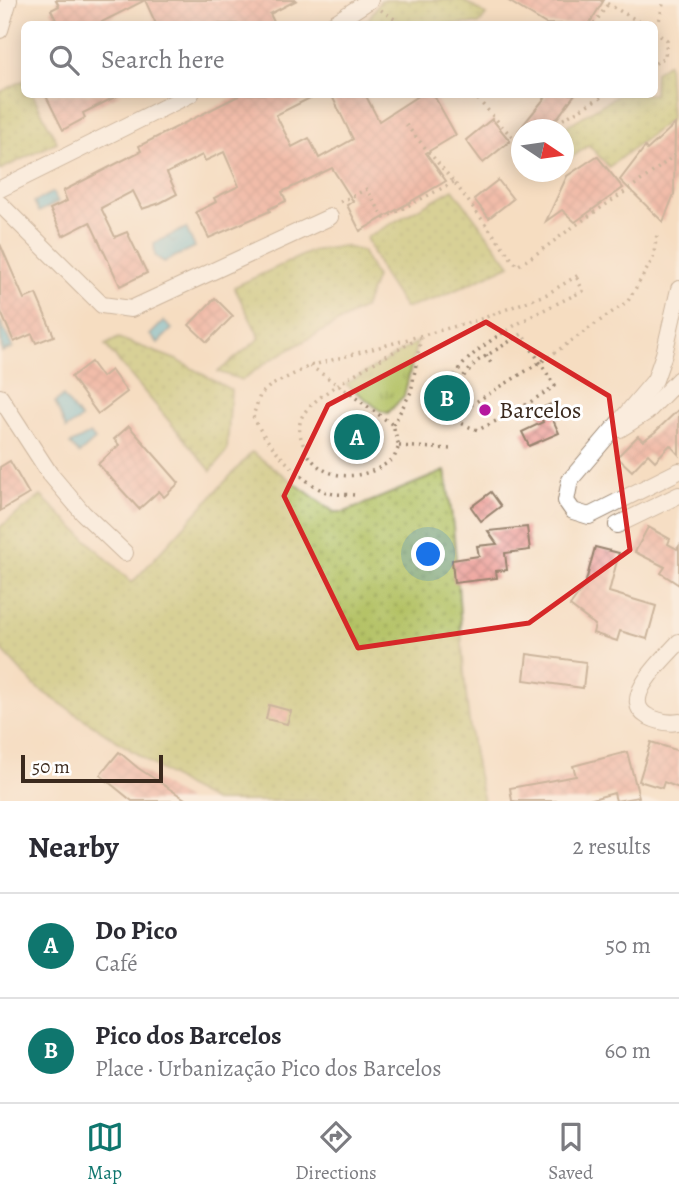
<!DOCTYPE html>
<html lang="en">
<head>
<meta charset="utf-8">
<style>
	body { margin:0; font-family:Alegreya,serif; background:#f2f2f3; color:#2b2b33 }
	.compass { position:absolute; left:511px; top:119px; width:63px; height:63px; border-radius:50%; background:#fff; box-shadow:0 4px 18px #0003; rotate:103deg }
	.scale { position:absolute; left:21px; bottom:18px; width:142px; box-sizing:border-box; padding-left:7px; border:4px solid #3b2a1e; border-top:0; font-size:19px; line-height:24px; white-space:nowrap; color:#3b2a1e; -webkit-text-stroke:5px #fff; paint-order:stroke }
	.you { position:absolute; left:429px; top:555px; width:24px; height:24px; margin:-18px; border:5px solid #fff; border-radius:50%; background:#1a73e8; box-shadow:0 0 0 10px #1a73e833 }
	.badge { display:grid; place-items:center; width:46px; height:46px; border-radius:50%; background:#0f766e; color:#fff; font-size:23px; font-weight:700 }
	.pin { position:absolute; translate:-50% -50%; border:4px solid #fff; box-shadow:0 2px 7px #0006 }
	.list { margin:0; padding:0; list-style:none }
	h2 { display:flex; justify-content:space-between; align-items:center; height:91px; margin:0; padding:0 28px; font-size:30px }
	h2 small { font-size:23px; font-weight:400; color:#7c7c81 }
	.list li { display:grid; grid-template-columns:46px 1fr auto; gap:21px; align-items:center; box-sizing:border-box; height:105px; padding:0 28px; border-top:2px solid #e1e1e2 }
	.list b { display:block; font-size:26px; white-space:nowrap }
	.list p { margin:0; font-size:23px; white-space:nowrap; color:#7c7c81 }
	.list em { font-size:23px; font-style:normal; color:#7c7c81 }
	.icon { flex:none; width:38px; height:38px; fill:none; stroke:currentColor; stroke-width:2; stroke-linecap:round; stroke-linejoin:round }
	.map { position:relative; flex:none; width:679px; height:801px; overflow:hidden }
	.search { position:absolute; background:#fff; box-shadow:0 4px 18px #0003; left:21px; right:21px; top:21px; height:77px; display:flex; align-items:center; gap:18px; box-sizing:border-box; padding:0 24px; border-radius:10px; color:#7c7c81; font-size:26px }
	.sheet { height:301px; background:#fff }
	nav { display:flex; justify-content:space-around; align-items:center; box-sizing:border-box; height:98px; border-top:2px solid #e1e1e2; background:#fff; font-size:19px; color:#7c7c81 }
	nav a { display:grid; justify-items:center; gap:4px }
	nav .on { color:#0f766e }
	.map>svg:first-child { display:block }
	.grass { fill:url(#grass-dots); stroke:#777640; stroke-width:2 }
	.park { fill:url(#park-tufts); stroke:#777640; stroke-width:2 }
	.water { fill:url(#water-ripples); stroke:#49727a; stroke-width:2 }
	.building { fill:url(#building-cross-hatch) }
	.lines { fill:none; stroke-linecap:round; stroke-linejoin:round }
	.minor-casing { stroke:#988470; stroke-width:18 }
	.path { stroke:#988470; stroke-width:3.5; stroke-dasharray:2 5; stroke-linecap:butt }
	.minor { stroke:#fff; stroke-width:16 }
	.marked { fill:none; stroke:#d62828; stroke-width:5; stroke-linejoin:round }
	.poi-dot { fill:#b5179e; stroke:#fff; stroke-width:2.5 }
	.labels { text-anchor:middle; stroke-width:6; stroke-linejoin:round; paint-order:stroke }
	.poi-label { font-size:24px; fill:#3b2a1e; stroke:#fff; text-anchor:start }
</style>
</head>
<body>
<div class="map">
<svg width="679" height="801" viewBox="0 0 679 801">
	<defs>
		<pattern id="grass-dots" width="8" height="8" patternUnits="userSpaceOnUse" patternTransform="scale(1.75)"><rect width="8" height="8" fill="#b3c163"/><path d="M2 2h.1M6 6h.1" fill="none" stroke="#939d51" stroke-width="1.8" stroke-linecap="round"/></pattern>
		<pattern id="park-tufts" width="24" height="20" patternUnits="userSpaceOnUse" patternTransform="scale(1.75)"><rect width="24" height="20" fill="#b3c163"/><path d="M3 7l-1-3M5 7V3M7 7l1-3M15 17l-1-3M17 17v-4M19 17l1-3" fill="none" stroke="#939d51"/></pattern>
		<pattern id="water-ripples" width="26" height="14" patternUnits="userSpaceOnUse" patternTransform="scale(1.75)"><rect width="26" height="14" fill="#57b9d5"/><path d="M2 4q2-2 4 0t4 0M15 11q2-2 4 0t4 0" fill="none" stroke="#4997ac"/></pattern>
		<pattern id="building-cross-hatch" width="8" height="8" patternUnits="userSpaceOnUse" patternTransform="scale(1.75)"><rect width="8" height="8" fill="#eb958d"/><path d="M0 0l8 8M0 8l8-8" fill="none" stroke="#c07a73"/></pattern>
	</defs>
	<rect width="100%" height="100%" fill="#fff"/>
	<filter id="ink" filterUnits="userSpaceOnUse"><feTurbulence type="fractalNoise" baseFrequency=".0143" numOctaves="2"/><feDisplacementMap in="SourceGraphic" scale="14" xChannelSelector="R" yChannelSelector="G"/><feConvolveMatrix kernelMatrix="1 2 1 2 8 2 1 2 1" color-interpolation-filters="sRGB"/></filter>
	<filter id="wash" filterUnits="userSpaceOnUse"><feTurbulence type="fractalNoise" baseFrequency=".00686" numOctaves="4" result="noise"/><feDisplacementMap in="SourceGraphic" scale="28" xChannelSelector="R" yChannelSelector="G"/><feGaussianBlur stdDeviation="1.57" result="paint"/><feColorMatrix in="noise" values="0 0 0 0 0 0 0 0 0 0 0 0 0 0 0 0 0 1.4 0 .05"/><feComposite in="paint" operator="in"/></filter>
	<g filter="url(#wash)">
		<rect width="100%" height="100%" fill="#f5ddc1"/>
		<g class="grass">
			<polygon points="381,0 463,0 486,15 479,24 360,24 368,20"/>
			<polygon points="668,63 671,119 609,167 589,145 564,163 562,129 618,95 654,94 655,72"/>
			<polygon points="24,80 24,94 33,95 57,142 0,170 0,92"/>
			<polygon points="453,189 510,265 438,298 405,308 383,275 366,238"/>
			<polygon points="343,246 362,251 376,277 364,308 270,360 242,380 218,372 260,338 234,287 312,251"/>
			<polygon points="118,338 177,360 231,390 227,451 211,471 105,345"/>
			<path d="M252 452 334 512H345L445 471C465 580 456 694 484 801H214L190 789 37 688 0 648V527L41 496 132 583Z"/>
		</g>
		<polygon class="park" points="417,342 404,396 388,413 381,411 346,384"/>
		<g class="water">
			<polygon points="53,192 58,202 39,212 34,202"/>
			<polygon points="186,228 195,247 164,262 155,256 154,243"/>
			<polygon points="0,321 13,348 2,352"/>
			<polygon points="164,321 172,329 158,343 150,335"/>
			<polygon points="63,396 81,419 66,429 55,402"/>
			<polygon points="90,434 95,440 79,454 70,444"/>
		</g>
		<g id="blocks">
			<g class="building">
				<polygon points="56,0 297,0 270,14 275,24 156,24 145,0 98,24 58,24 51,10 59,6"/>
				<polygon points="507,0 604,0 589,24 546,24"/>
				<polygon points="45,94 121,94 83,113 85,118 63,130"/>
				<polygon points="242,94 318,94 276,115 292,147 309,138 319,158 353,139 331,94 365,94 379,121 421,94 433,94 456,135 426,153 446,181 360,231 347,205 353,201 332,168 282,192 286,201 269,209 270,211 209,238 196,212 216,202 214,198 239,186 224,152 205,161 202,155 167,173 177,194 160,203 142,209 133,191 101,208 115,237 127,232 147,273 120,286 90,222 63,236 50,209 67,201 63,191 141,151 139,146"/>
				<polygon points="548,94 575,94 558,117 548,125 538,130 519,130"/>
				<polygon points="492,119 510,141 483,163 466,140"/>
				<polygon points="675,124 674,194 663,222 620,180 645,147 647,150"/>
				<polygon points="597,156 623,188 575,222 562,210 546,221 567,176"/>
				<polygon points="498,180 513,199 489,218 474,199"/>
				<polygon points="0,244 24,299 36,294 54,336 36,343 32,334 14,342 0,310"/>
				<polygon points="215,298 233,316 207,342 189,325"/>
				<polygon points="91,362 102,377 111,370 127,392 98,414 71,377"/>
				<polygon points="553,403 559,417 553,420 559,433 529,446 522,432 543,422 538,410"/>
				<polygon points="679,409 679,455 670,445 655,461 648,454 632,471 617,457 638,436 643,441 655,432"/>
				<circle cx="357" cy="440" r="18"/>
				<polygon points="129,426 179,483 164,497 159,491 139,509 98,464 119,445 114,439"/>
				<polygon points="10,461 29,494 0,511 0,467"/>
				<polygon points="491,492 501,506 481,521 471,507"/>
				<polygon points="527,527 530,550 505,553 507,570 496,571 497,578 454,583 452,560 479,556 477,546 497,544 488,531"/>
				<polygon points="648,527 670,539 668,544 677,549 679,546 679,585 661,573 665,567 635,552"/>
				<polygon points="595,547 619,553 609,592 656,606 647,639 620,631 617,641 593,633 595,625 570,606 585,585"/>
				<polygon points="527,654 586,662 583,688 524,680"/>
				<polygon points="269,705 291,711 287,724 266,719"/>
				<polygon points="651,742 679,751 679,788 664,782 662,788 639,781"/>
				<polygon points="119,752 138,768 188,801 132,801 100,775"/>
				<polygon points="627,752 639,797 616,801 614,793 585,801 512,801 510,788 576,776 573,766"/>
			</g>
		</g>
	</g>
	<g filter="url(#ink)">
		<use href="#blocks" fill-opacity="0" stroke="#988470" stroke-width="2"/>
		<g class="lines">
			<g class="minor-casing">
				<g id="minor">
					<polyline points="333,24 370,0"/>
					<polyline points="0,30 9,0"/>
					<polyline points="0,189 191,94"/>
					<polyline points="0,204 102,305 131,309 330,217"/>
					<polyline points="679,289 664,354 655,380 570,480 566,501 573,511 589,516 679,471"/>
					<polyline points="0,397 50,474 83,513 125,553"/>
					<polyline points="620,429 647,412 679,379"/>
					<polyline points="617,525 679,495"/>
					<path d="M679 642C666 657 618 699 647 716 657 721 668 724 679 722"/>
				</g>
			</g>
			<g class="path">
				<polyline points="601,0 643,24"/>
				<polyline points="381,10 402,24"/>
				<polyline points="594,24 608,4"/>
				<polyline points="654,24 659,21 664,0"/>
				<polyline points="654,32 667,40 665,57 654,64"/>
				<polyline points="473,94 513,138 522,140"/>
				<path d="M406 125 454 182 517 266C536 255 551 243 569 230 606 203 645 181 679 151"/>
				<polyline points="545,130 606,94"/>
				<polyline points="340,202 367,189 384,218 454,182"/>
				<polyline points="486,355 492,365"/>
				<path d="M310 366C338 384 365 405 393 425L399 446 394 458C364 483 316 485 302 441 299 433 298 423 303 415 318 390 388 356 415 340"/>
				<path d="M450 392 476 362 522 334 555 386 518 410 478 430C465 426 455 422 450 408 431 357 549 308 583 291L576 276"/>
				<polyline points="453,416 547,358 628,301 653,259 657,234"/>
				<polyline points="393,425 411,392 421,337"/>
				<polyline points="399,446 452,449"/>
				<path d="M354 495C345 494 334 495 326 492 301 482 263 441 253 416L260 395 270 386 310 366 478 320 547 294 580 274"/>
			</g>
			<use href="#minor" class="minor"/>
		</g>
	</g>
	<path d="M0 0H679V801H0ZM486 322 609 396 630 550 529 623 358 648 284 496 328 405Z" fill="#f5ddc1" fill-opacity=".55" fill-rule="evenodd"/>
	<path class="marked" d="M486 322 609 396 630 550 529 623 358 648 284 496 328 405Z"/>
	<circle class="poi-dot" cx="485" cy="410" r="7"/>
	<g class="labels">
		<g class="poi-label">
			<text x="499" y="418">Barcelos</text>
		</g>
	</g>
</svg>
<svg class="compass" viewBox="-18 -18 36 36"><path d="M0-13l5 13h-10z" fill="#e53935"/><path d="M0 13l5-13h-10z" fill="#7c7c81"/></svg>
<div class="scale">50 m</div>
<div class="you"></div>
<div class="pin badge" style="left:357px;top:437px">A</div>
<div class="pin badge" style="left:447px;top:398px">B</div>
<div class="search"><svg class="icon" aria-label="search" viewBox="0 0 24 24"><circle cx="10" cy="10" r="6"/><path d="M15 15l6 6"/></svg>Search here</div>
</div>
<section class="sheet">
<h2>Nearby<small>2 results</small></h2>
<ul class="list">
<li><span class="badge">A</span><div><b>Do Pico</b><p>Café</p></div><em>50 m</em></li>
<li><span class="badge">B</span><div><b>Pico dos Barcelos</b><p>Place · Urbanização Pico dos Barcelos</p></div><em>60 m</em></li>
</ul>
</section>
<nav>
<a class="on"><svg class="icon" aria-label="map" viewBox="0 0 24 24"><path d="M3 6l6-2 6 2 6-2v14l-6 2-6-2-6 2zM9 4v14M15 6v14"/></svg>Map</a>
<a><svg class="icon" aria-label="directions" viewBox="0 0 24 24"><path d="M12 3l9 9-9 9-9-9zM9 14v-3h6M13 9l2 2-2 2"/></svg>Directions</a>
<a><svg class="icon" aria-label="saved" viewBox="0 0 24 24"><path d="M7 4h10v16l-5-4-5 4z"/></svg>Saved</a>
</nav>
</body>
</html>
